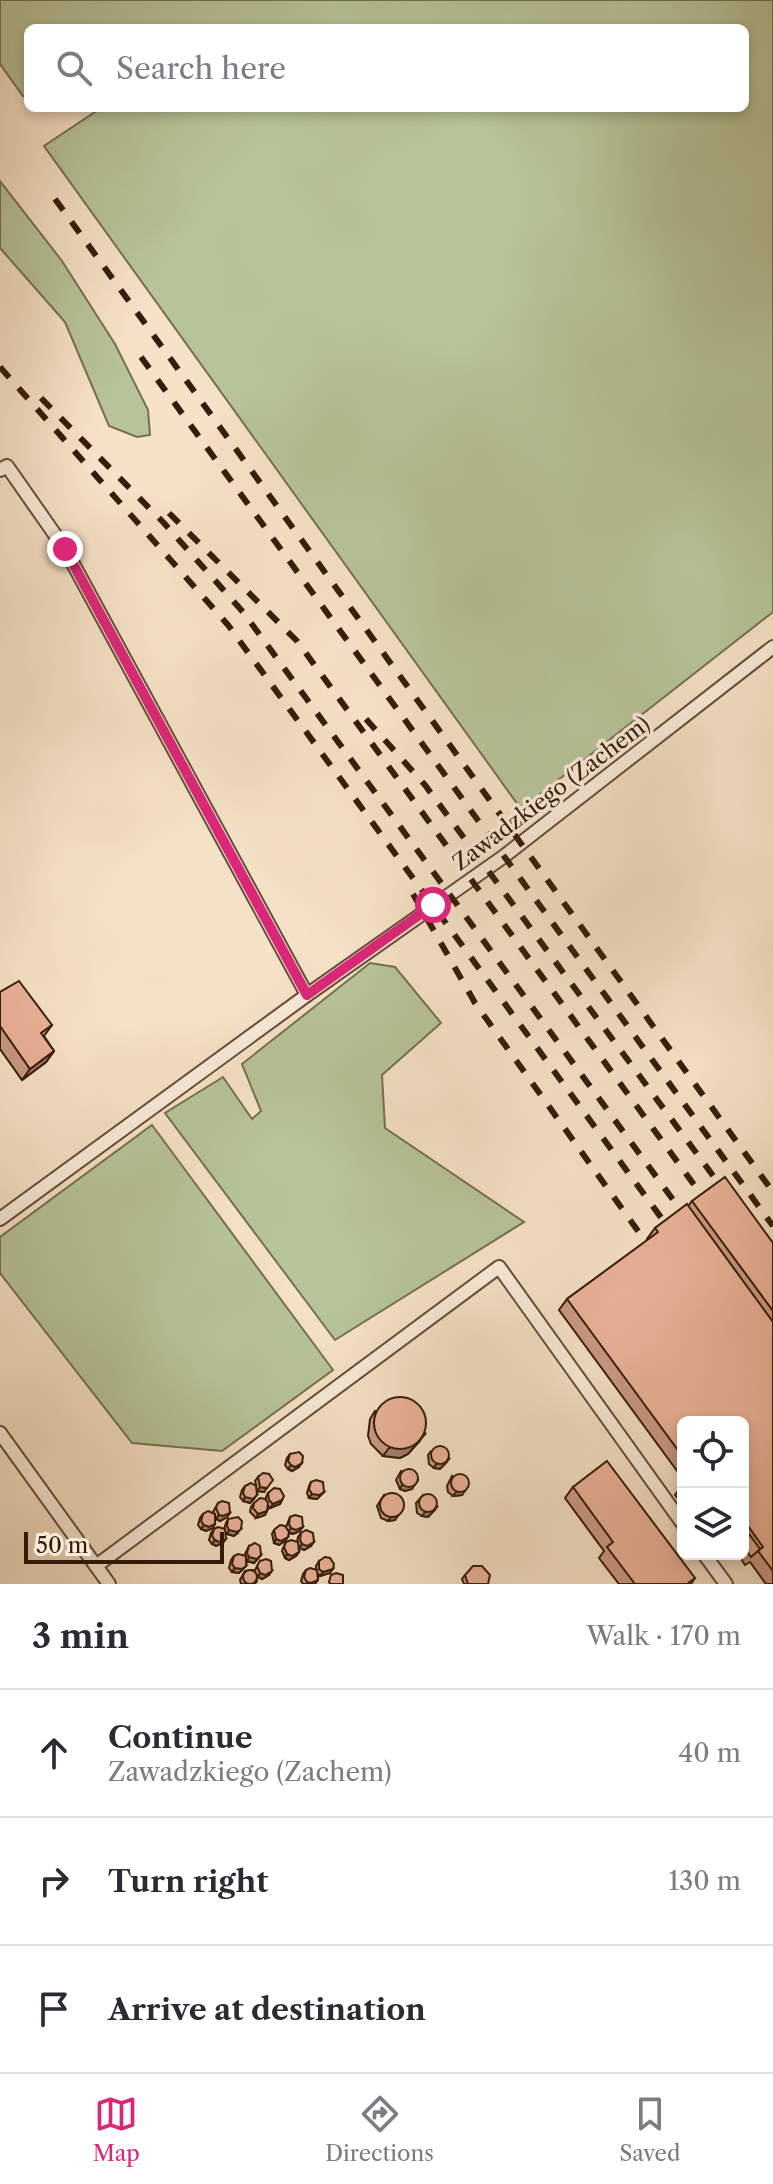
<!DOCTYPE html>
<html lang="en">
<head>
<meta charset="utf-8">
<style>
	body { margin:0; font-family:"Libre Caslon Text",serif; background:#f2f2f3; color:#2b2b33 }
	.controls { position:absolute; right:24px; bottom:24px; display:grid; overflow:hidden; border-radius:12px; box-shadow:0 4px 12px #0003 }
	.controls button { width:72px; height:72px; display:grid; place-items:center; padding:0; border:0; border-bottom:2px solid #e1e1e2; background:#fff; color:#2b2b33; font:40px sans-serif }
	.scale { position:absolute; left:24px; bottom:20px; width:200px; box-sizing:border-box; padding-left:8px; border:4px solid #361b08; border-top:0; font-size:22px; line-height:28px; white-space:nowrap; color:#361b08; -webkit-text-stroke:6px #f9ecdb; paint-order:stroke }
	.stop { position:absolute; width:24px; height:24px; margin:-18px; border:6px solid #db2777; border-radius:50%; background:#fff }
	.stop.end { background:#db2777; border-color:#fff; box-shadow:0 2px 8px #0008 }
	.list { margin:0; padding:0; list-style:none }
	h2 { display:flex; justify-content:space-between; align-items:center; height:104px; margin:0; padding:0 32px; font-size:34px }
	h2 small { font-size:26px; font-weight:400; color:#7c7c81 }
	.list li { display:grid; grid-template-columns:52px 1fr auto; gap:24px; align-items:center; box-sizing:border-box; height:128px; padding:0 32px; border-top:2px solid #e1e1e2 }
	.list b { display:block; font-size:30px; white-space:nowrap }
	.list p { margin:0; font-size:26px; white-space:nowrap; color:#7c7c81 }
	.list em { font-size:26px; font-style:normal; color:#7c7c81 }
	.icon { flex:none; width:44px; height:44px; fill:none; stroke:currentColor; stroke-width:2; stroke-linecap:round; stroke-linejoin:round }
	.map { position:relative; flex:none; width:773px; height:1584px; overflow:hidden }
	.search { position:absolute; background:#fff; box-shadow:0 4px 12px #0003; left:24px; right:24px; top:24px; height:88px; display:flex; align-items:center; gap:20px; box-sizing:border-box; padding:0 28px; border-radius:12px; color:#7c7c81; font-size:30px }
	.sheet { height:488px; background:#fff }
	nav { display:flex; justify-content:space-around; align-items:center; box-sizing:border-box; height:112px; border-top:2px solid #e1e1e2; background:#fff; font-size:22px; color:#7c7c81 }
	nav a { display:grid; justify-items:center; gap:4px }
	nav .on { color:#db2777 }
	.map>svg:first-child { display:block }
	.green { fill:#b7c499; stroke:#767050; stroke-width:2 }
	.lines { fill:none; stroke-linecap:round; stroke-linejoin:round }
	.service-casing { stroke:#664d38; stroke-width:16 }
	.service { stroke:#f9ecdb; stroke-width:12 }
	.rail { stroke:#361b08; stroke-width:6; stroke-dasharray:14 14; stroke-linecap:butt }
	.wall { fill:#ca9a84; stroke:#361b08; stroke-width:2 }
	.shaded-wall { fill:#a47d6b; stroke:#361b08; stroke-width:2 }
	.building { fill:#ebb399; stroke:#361b08; stroke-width:2 }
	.route { stroke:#db2777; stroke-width:10 }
	.labels { text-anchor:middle; stroke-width:7; stroke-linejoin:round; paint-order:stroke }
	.street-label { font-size:22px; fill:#361b08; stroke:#f9ecdb }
</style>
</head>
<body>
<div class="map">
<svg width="773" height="1584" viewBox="0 0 773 1584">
	<rect width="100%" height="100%" fill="#f6e2c7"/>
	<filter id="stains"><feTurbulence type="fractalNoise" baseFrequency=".0025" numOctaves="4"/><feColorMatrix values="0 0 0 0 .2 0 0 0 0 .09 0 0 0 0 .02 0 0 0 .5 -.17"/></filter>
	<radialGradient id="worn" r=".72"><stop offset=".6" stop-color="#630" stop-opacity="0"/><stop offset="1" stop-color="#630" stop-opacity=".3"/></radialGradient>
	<g class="green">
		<polygon points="0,0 773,0 773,612 521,809 44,146 101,108 745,108 745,28 28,28 28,97 23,96 0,64"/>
		<polygon points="0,181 62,261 115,344 148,410 150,435 137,437 109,426 65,322 0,248"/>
		<polygon points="370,963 395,967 441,1023 382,1075 385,1128 524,1222 335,1340 165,1113 223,1077 252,1119 261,1111 242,1064"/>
		<polygon points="152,1125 333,1370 222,1451 132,1443 0,1273 0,1237"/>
	</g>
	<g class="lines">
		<g class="service-casing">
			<g id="service">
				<polyline points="0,470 7,466 65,549 307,995"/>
				<polyline points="0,1219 307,995 503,857 773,647"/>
				<polyline points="0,1433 109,1584"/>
				<polyline points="704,1554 726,1584"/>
				<polyline points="96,1566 499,1267 683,1524"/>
			</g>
		</g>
		<use href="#service" class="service"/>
		<g class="rail">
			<polyline points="55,199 773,1192"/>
			<polyline points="141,357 773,1226"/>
			<polyline points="0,367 228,625 676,1238"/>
			<polyline points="41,398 163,522 243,612 693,1227"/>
			<polyline points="169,513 297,641 714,1212"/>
			<polyline points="366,719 425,785 731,1200"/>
			<polyline points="413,894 475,1003 658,1259"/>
		</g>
	</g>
	<g class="wall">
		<polygon points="0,992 52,1025 44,1036 54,1051 46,1062 22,1080 0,1049"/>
		<polygon points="692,1201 773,1243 773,1584 766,1584 750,1562 745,1565 738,1554 743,1554 743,1422 683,1422 683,1479 559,1310 567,1299 648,1240 647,1239 655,1228 688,1206"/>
		<polygon points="375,1411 420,1441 408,1454 400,1458 383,1456 371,1444 368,1436 370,1419"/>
		<polygon points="431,1451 447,1462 440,1469 434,1468 429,1464 428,1455"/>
		<polygon points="290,1454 299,1467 292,1471 288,1469 285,1465 287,1458"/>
		<polygon points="401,1471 418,1480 412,1489 405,1491 400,1489 396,1480"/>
		<polygon points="452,1476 462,1495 453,1496 448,1492 447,1486"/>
		<polygon points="258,1477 264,1492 257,1491 254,1499 250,1503 243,1501 240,1497 242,1490 245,1486 256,1485 255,1481"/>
		<polygon points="311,1482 324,1492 317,1499 309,1498 307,1493 309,1486"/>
		<polygon points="683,1484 683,1505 675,1495"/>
		<polygon points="573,1487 695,1578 691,1584 619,1584 599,1558 604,1551 565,1498"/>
		<polygon points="268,1493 282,1500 280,1504 270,1508 268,1506 267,1511 265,1515 256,1518 250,1512 251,1507 254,1503 266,1500 266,1497"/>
		<polygon points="384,1495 395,1520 388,1521 381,1518 377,1506"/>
		<polygon points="423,1495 435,1510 428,1517 422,1516 417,1513 416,1503"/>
		<polygon points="218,1503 230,1513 227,1517 220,1521 216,1519 215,1516 213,1528 206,1531 201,1529 198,1525 200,1518 203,1514 213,1513 213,1512"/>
		<polygon points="290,1517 300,1531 293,1534 289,1533 285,1541 279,1545 274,1543 272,1534 274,1530 286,1527"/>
		<polygon points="228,1519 238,1533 234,1536 227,1534 226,1533 223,1543 216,1546 212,1544 209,1540 211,1533 214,1529 224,1529 226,1523"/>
		<polygon points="301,1533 311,1546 304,1550 298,1546 299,1552 296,1556 289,1560 285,1558 282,1551 284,1546 286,1542 297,1542 298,1537"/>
		<polygon points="249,1546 261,1555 254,1563 247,1561 246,1566 239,1573 232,1572 229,1568 231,1560 234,1556 244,1556"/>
		<polygon points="260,1561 269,1575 262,1579 258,1577 256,1574 257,1581 255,1584 241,1584 240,1580 245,1571 255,1570"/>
		<polygon points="319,1561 330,1573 320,1576 318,1574 318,1580 315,1584 303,1584 301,1581 303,1574 306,1570 316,1570 316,1566"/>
		<polygon points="465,1575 488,1584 464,1584 462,1579"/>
	</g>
	<g class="shaded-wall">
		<polygon points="54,1051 46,1062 22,1080 30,1069"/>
		<polygon points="426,1433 408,1454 400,1458 383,1456 389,1448"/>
		<polygon points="450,1458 440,1469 434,1468 436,1464"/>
		<polygon points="302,1463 299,1467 292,1471 288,1469 291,1465"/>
		<polygon points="402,1485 414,1485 412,1489 405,1491 400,1489"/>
		<polygon points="260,1487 267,1488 264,1492 257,1491"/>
		<polygon points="465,1491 462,1495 453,1496 456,1492"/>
		<polygon points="324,1492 317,1499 309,1498 312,1494"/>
		<polygon points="257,1495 250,1503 243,1501 245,1497"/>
		<polygon points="282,1500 280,1504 270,1508 273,1504"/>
		<polygon points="438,1506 428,1517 422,1516 425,1512"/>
		<polygon points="267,1511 265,1515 256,1518 258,1514"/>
		<polygon points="230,1513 227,1517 220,1521 216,1519 219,1515"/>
		<polygon points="398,1516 395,1520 388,1521 391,1517"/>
		<polygon points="215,1524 213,1528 206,1531 201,1529 204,1525"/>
		<polygon points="303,1527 300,1531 293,1534 288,1532 291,1528"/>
		<polygon points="241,1529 234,1536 227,1534 229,1530"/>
		<polygon points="288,1537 285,1541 279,1545 274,1543 276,1539"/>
		<polygon points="226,1539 223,1543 216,1546 212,1544 215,1540"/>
		<polygon points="314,1542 311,1546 304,1550 299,1548 302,1544"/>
		<polygon points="299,1552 296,1556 289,1560 285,1558 287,1554"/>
		<polygon points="261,1555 254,1563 247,1561 249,1557"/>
		<polygon points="246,1566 239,1573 232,1572 235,1568"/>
		<polygon points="333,1569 330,1573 320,1576 323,1572"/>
		<polygon points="272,1571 269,1575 262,1579 258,1577 260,1573"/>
	</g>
	<g class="building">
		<polygon points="19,981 52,1025 41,1033 54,1051 30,1069 0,1026 0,992"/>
		<polygon points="725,1177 773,1243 773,1311 692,1201"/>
		<polygon points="687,1204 773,1322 773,1571 758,1551 763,1547 743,1519 743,1422 683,1422 683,1457 567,1299 658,1232 655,1228"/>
		<circle cx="400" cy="1423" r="26"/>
		<circle cx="440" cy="1455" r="9"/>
		<polygon points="299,1452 303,1456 302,1463 295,1467 291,1465 288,1461 290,1454"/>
		<polygon points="607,1461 695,1578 687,1584 635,1584 607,1547 613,1542 573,1487"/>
		<circle cx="409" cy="1478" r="9"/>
		<polygon points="263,1473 269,1474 273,1480 267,1488 260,1487 258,1477"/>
		<circle cx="460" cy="1483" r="9"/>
		<polygon points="316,1480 323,1482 324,1492 319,1495 312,1494 309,1489 311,1482"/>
		<polygon points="251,1483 256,1486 257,1495 253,1499 245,1497 243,1493 245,1486"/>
		<polygon points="274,1488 280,1489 284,1496 282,1500 273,1504 269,1500 268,1493"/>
		<circle cx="392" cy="1505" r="12"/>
		<circle cx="428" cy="1503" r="9"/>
		<polygon points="260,1498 265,1499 268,1503 267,1511 258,1514 253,1508 254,1503"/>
		<polygon points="222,1501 229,1503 230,1513 223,1516 219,1515 216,1508 218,1503"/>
		<polygon points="208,1511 215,1514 215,1524 209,1527 204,1525 201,1521 203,1514"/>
		<polygon points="295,1515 302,1517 303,1527 296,1530 291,1528 289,1524 290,1517"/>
		<polygon points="238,1517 242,1521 241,1529 237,1532 229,1530 227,1526 228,1519"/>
		<polygon points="280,1525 285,1526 289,1532 288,1537 281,1541 276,1539 274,1530"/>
		<polygon points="743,1526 760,1549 751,1557 743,1546"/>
		<polygon points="218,1527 225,1529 226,1539 219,1542 215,1540 212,1536 214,1529"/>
		<polygon points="306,1530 313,1533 314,1542 307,1546 302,1544 300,1540 301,1533"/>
		<polygon points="291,1540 298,1542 299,1552 292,1556 287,1554 284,1547 286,1542"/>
		<polygon points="255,1543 260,1546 261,1555 257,1559 249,1557 247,1553 249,1546"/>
		<polygon points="238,1554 246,1556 246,1566 242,1569 235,1568 232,1564 234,1556"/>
		<polygon points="325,1557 330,1558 334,1564 333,1569 323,1572 319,1569 319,1561"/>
		<polygon points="266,1559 271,1561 272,1571 265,1575 260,1573 257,1566 260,1561"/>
		<polygon points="473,1566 482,1566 490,1575 488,1584 468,1584 465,1575"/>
		<polygon points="310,1568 317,1570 318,1580 311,1583 307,1582 304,1577 306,1570"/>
		<circle cx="250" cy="1577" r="7"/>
		<polygon points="336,1573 343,1575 343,1584 330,1584 329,1582 331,1575"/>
	</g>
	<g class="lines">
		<polyline class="route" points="65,549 307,995 433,905"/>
	</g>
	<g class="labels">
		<g class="street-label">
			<text transform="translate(551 793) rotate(-37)" y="8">Zawadzkiego (Zachem)</text>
		</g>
	</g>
	<rect width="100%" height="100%" filter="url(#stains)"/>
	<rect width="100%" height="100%" fill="url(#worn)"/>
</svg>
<div class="controls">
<button><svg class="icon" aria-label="locate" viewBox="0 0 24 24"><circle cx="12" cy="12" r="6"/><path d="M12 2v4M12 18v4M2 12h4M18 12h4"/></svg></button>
<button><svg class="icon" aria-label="layers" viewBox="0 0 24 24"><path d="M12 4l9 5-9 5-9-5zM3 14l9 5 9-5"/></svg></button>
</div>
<div class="scale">50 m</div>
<div class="stop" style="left:433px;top:905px"></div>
<div class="stop end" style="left:65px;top:549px"></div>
<div class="search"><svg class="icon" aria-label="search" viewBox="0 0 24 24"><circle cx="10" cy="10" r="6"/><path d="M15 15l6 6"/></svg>Search here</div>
</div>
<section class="sheet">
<h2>3 min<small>Walk · 170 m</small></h2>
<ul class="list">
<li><svg class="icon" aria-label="ahead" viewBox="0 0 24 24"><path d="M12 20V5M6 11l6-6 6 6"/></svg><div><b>Continue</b><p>Zawadzkiego (Zachem)</p></div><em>40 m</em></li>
<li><svg class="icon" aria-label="right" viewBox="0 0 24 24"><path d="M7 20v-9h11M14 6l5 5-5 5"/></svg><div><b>Turn right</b></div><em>130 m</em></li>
<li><svg class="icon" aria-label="arrive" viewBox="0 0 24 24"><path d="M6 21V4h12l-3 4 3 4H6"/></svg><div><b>Arrive at destination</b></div></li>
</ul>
</section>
<nav>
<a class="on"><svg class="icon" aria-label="map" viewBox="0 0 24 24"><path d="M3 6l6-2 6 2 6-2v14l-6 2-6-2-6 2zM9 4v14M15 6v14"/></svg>Map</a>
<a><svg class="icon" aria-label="directions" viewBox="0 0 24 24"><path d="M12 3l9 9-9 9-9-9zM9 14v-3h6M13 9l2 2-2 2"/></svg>Directions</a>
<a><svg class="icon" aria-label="saved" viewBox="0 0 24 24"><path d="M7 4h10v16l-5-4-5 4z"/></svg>Saved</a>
</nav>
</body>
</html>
